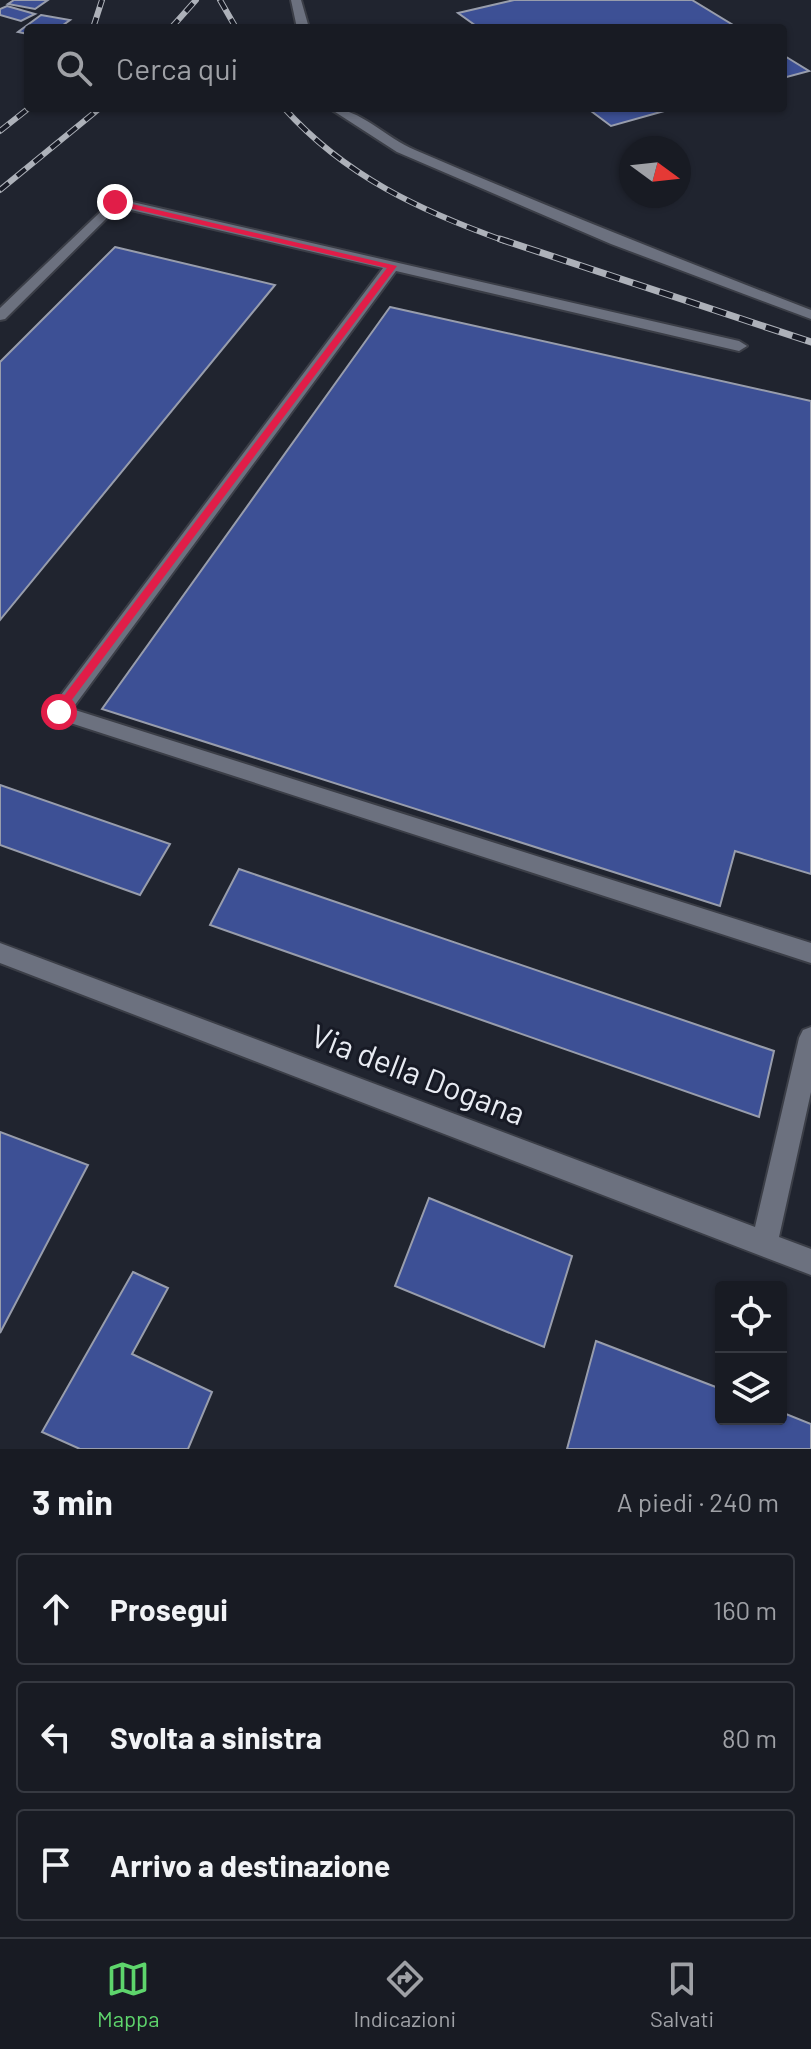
<!DOCTYPE html>
<html lang="it">
<head>
<meta charset="utf-8">
<style>
	body { margin:0; font-family:Barlow,sans-serif; background:#252830; color:#f1f3f6 }
	.controls { position:absolute; right:24px; bottom:24px; display:grid; overflow:hidden; border-radius:8px; box-shadow:0 2px 6px #0004 }
	.controls button { width:72px; height:72px; display:grid; place-items:center; padding:0; border:0; border-bottom:2px solid #363941; background:#181b23; color:#f1f3f6; font:40px sans-serif }
	.compass { position:absolute; left:619px; top:136px; width:72px; height:72px; border-radius:50%; background:#181b23; box-shadow:0 2px 6px #0004; rotate:105deg }
	.stop { position:absolute; width:24px; height:24px; margin:-18px; border:6px solid #e11d48; border-radius:50%; background:#fff }
	.stop.end { background:#e11d48; border-color:#fff; box-shadow:0 2px 8px #0008 }
	.list { margin:0; padding:0; list-style:none }
	h2 { display:flex; justify-content:space-between; align-items:center; height:104px; margin:0; padding:0 32px; font-size:34px }
	h2 small { font-size:26px; font-weight:400; color:#9fa1a6 }
	.list li { display:grid; grid-template-columns:52px 1fr auto; gap:24px; align-items:center; box-sizing:border-box; height:112px; margin:0 16px 16px; padding:0 16px; border:2px solid #363941; border-radius:8px }
	.list b { display:block; font-size:30px; white-space:nowrap }
	.list em { font-size:26px; font-style:normal; color:#9fa1a6 }
	.icon { flex:none; width:44px; height:44px; fill:none; stroke:currentColor; stroke-width:2; stroke-linecap:round; stroke-linejoin:round }
	.map { position:relative; flex:none; width:811px; height:1449px; overflow:hidden }
	.search { position:absolute; background:#181b23; box-shadow:0 2px 6px #0004; left:24px; right:24px; top:24px; height:88px; display:flex; align-items:center; gap:20px; box-sizing:border-box; padding:0 28px; border-radius:8px; color:#9fa1a6; font-size:30px }
	.sheet { height:488px; background:#181b23 }
	nav { display:flex; justify-content:space-around; align-items:center; box-sizing:border-box; height:112px; border-top:2px solid #363941; background:#181b23; font-size:22px; color:#9fa1a6 }
	nav a { display:grid; justify-items:center; gap:4px }
	nav .on { color:#5ed56c }
	.map>svg:first-child { display:block }
	.building { fill:#3d5095; stroke:#989dac; stroke-width:2 }
	.lines { fill:none; stroke-linecap:round; stroke-linejoin:round }
	.minor-casing { stroke:#3b3e47; stroke-width:4 }
	.minor { fill:#6c717f; fill-rule:evenodd }
	.rail-far1-casing { stroke:#adb1b9; stroke-width:6 }
	.rail-casing { stroke:#adb1b9; stroke-width:7 }
	.rail-far1 { stroke:#171a25; stroke-width:4; stroke-dasharray:11; stroke-linecap:butt }
	.rail { stroke:#171a25; stroke-width:5; stroke-dasharray:14; stroke-linecap:butt }
	.route { fill:#e11d48 }
	.labels { text-anchor:middle; stroke-width:6; stroke-linejoin:round; paint-order:stroke }
	.near-street-label { font-size:32px; fill:#e9ecf3; stroke:#171a25 }
</style>
</head>
<body>
<div class="map">
<svg width="811" height="1449" viewBox="0 0 811 1449">
	<rect width="100%" height="100%" fill="#20242f"/>
	<g class="building">
		<polygon points="14,0 48,0 35,9 8,4"/>
		<polygon points="514,0 692,0 738,28 479,28 458,13"/>
		<polygon points="7,6 35,14 21,21 0,15 0,9"/>
		<polygon points="41,15 70,20 59,28 28,28 28,34 18,32"/>
		<polygon points="783,55 809,71 783,78"/>
		<polygon points="587,108 675,108 611,126"/>
		<polygon points="115,247 275,285 0,620 0,362"/>
		<polygon points="390,307 811,401 811,874 735,851 720,906 102,709"/>
		<polygon points="0,785 170,844 140,895 0,845"/>
		<polygon points="239,869 774,1051 759,1117 210,925"/>
		<polygon points="0,1132 88,1165 0,1333"/>
		<polygon points="429,1198 572,1256 544,1347 395,1286"/>
		<polygon points="133,1272 168,1288 132,1354 212,1392 188,1449 80,1449 42,1432"/>
		<polygon points="596,1341 721,1389 721,1419 781,1419 781,1412 811,1424 811,1449 567,1449"/>
	</g>
	<g class="lines">
		<g class="minor-casing">
			<g id="minor">
				<polygon points="291,0 301,0 309,28 297,28"/>
				<path d="M329 108C360 108 386 138 415 150 546 206 678 259 811 310V319L611 244 397 152Z"/>
				<polygon points="115,198 739,341 747,346 739,351 396,271 72,709 811,943 811,963 52,717 49,712 52,707 383,268 118,207 5,319 0,320 0,308"/>
				<polygon points="0,943 755,1227 799,1038 803,1030 811,1027 811,1092 779,1237 811,1249 811,1275 0,963"/>
			</g>
		</g>
		<use href="#minor" class="minor"/>
		<g class="rail-far1-casing">
			<g id="rail-far1">
				<polyline points="220,0 236,28"/>
				<polyline points="93,28 102,0"/>
				<polyline points="171,28 196,0"/>
				<path d="M284 108C345 176 421 211 505 241"/>
				<polyline points="0,131 29,108"/>
				<polyline points="0,190 100,108"/>
			</g>
		</g>
		<g class="rail-casing">
			<polyline id="rail" points="500,239 811,342"/>
		</g>
		<use href="#rail-far1" class="rail-far1"/>
		<use href="#rail" class="rail"/>
	</g>
	<polygon class="route" points="115,200 397,266 59,717 52,712 54,709 387,268 112,204"/>
	<g class="labels">
		<g class="near-street-label">
			<text transform="translate(418 1075) rotate(21)" y="11">Via della Dogana</text>
		</g>
	</g>
</svg>
<div class="controls">
<button><svg class="icon" aria-label="locate" viewBox="0 0 24 24"><circle cx="12" cy="12" r="6"/><path d="M12 2v4M12 18v4M2 12h4M18 12h4"/></svg></button>
<button><svg class="icon" aria-label="layers" viewBox="0 0 24 24"><path d="M12 4l9 5-9 5-9-5zM3 14l9 5 9-5"/></svg></button>
</div>
<svg class="compass" viewBox="-18 -18 36 36"><path d="M0-13l5 13h-10z" fill="#e53935"/><path d="M0 13l5-13h-10z" fill="#9fa1a6"/></svg>
<div class="stop" style="left:59px;top:712px"></div>
<div class="stop end" style="left:115px;top:202px"></div>
<div class="search"><svg class="icon" aria-label="search" viewBox="0 0 24 24"><circle cx="10" cy="10" r="6"/><path d="M15 15l6 6"/></svg>Cerca qui</div>
</div>
<section class="sheet">
<h2>3 min<small>A piedi · 240 m</small></h2>
<ul class="list">
<li><svg class="icon" aria-label="ahead" viewBox="0 0 24 24"><path d="M12 20V5M6 11l6-6 6 6"/></svg><div><b>Prosegui</b></div><em>160 m</em></li>
<li><svg class="icon" aria-label="left" viewBox="0 0 24 24"><path d="M17 20v-9H6M10 6l-5 5 5 5"/></svg><div><b>Svolta a sinistra</b></div><em>80 m</em></li>
<li><svg class="icon" aria-label="arrive" viewBox="0 0 24 24"><path d="M6 21V4h12l-3 4 3 4H6"/></svg><div><b>Arrivo a destinazione</b></div></li>
</ul>
</section>
<nav>
<a class="on"><svg class="icon" aria-label="map" viewBox="0 0 24 24"><path d="M3 6l6-2 6 2 6-2v14l-6 2-6-2-6 2zM9 4v14M15 6v14"/></svg>Mappa</a>
<a><svg class="icon" aria-label="directions" viewBox="0 0 24 24"><path d="M12 3l9 9-9 9-9-9zM9 14v-3h6M13 9l2 2-2 2"/></svg>Indicazioni</a>
<a><svg class="icon" aria-label="saved" viewBox="0 0 24 24"><path d="M7 4h10v16l-5-4-5 4z"/></svg>Salvati</a>
</nav>
</body>
</html>
